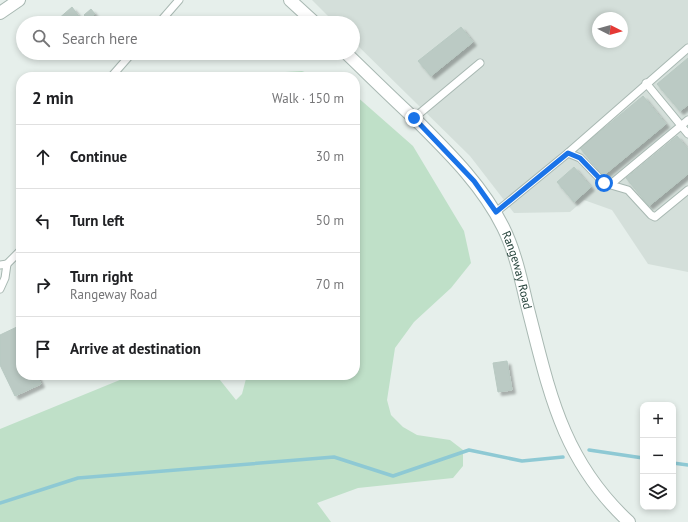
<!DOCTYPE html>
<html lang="en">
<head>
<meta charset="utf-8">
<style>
	body { margin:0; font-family:"PT Sans",sans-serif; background:#f2f2f2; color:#202124 }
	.controls { position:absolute; right:12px; bottom:12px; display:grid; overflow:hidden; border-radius:8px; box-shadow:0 2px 6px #0003 }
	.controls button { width:36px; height:36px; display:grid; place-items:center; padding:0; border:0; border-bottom:1px solid #e0e0e0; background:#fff; color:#202124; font:20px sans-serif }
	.compass { position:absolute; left:592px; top:12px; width:36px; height:36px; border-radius:50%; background:#fff; box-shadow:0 2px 6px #0003; rotate:96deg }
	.stop { position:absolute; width:12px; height:12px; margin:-9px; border:3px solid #1a73e8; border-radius:50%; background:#fff }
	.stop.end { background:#1a73e8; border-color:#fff; box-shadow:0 1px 4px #0008 }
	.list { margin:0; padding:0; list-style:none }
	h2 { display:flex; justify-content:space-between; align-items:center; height:52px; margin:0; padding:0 16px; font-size:17px }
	h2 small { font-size:13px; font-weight:400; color:#757577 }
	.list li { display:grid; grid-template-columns:26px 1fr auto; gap:12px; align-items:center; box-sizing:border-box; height:64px; padding:0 16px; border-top:1px solid #e0e0e0 }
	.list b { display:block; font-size:15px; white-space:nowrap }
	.list p { margin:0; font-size:13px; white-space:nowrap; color:#757577 }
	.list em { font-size:13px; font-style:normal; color:#757577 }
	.icon { flex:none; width:22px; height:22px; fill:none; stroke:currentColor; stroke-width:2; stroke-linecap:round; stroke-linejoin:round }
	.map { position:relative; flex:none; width:688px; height:522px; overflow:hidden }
	.search { position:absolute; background:#fff; box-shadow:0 2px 6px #0003; left:16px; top:16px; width:344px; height:44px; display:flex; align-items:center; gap:10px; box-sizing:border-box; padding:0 14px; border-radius:22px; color:#757577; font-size:15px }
	.panel { position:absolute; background:#fff; box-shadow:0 2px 6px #0003; left:16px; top:72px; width:344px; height:308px; border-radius:16px }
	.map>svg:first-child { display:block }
	.built { fill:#d4dfda; fill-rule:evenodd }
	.green { fill:#bfe0c8 }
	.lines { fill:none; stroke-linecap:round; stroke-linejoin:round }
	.stream { stroke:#8ec9d4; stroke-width:3.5 }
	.building { fill:#bbcac4; stroke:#b8c9c2; filter:url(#shadow) }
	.service-casing { stroke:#a8b8b2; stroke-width:9 }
	.minor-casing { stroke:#a8b8b2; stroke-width:14 }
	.tertiary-casing { stroke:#a8b8b2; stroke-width:14 }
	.service { stroke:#fff; stroke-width:7 }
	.minor { stroke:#fff; stroke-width:12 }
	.tertiary { stroke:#fff; stroke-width:12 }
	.route { stroke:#1a73e8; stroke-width:5 }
	.labels { text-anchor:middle; stroke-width:3; stroke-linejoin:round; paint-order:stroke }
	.street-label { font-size:12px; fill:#24423a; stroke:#f7fbf9 }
</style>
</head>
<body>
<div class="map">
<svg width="688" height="522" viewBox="0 0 688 522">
	<defs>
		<filter id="shadow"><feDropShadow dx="3.5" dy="3.5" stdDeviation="1" flood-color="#0004"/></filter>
	</defs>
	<rect width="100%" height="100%" fill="#e6efeb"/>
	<path class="built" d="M312 0H688V272L648 264 612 210 584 200 570 212 514 213 470 156 353 41V23H335ZM598 18H622V42H598Z"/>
	<g class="green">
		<polygon points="302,71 317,77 274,77 285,72"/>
		<polygon points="355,95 413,146 464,231 471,263 451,288 414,322 395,348 387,400 391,415 403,427 417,435 450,440 463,450 463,466 453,478 358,488 317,503 331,522 0,522 0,429 132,375 216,375 236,400 242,394 247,375 355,375"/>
	</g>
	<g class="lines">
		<g class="stream">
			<polyline points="589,450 643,458"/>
			<polyline points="673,463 688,465"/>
			<polyline points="0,503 78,478 334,457 393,476 469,450 522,461 563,457"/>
		</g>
	</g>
	<g class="building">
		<polygon points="72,7 81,19 76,23 59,23 57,20"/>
		<polygon points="91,9 95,14 89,20 84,15"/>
		<polygon points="461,27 473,42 431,76 418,61"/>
		<polygon points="688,58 688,105 680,111 657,84"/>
		<polygon points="643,96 666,124 603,176 580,148"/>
		<polygon points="677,136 688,149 688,174 649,206 626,178"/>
		<polygon points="574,167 591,187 574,202 557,182"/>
		<polygon points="21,325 21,375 37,375 41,384 15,396 0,365 0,335"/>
		<polygon points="507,361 512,390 498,392 493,363"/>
	</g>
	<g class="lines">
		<g class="service-casing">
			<g id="service">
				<polyline points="159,23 179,0"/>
				<polyline points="111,77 132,53"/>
				<polyline points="646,83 688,134"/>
				<polyline points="414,118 480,63"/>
				<polyline points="568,153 580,158 604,183 628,190 651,215 655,217 688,190"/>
				<polyline points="611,184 688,120"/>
				<polyline points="496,212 568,153 688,48"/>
				<polyline points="0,265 7,264 21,250"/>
				<polyline points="0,289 5,278 7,264"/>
			</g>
		</g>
		<g class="minor-casing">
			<polyline id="minor" points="0,13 19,0"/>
		</g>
		<g class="tertiary-casing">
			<g id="tertiary">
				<polyline points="290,0 315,23"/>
				<path id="s1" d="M346 53C369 75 392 98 416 120 449 153 482 185 503 227 515 251 521 279 527 305 549 390 561 459 629 522"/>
			</g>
		</g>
		<use href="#service" class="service"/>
		<use href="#minor" class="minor"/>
		<use href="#tertiary" class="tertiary"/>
	</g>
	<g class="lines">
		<polyline class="route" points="414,118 474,181 496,212 568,153 580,158 604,183"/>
	</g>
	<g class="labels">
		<g class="street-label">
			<text dy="4" stroke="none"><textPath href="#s1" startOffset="281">Rangeway Road</textPath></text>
		</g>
	</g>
</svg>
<div class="controls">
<button>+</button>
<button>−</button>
<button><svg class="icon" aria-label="layers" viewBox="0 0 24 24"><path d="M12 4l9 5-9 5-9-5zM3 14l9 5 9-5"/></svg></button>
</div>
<svg class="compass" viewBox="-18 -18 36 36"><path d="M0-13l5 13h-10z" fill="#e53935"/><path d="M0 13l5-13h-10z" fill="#757577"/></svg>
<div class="stop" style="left:604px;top:183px"></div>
<div class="stop end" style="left:414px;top:118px"></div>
<div class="search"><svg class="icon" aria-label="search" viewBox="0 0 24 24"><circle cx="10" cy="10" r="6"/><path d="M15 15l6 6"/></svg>Search here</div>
<section class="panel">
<h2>2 min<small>Walk · 150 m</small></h2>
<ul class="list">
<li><svg class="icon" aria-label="ahead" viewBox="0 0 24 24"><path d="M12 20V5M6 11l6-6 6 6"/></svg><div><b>Continue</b></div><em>30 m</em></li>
<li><svg class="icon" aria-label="left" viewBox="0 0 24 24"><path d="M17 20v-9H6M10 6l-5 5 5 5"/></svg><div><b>Turn left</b></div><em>50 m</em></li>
<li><svg class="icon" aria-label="right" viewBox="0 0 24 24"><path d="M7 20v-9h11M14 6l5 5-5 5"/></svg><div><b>Turn right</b><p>Rangeway Road</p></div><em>70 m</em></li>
<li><svg class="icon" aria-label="arrive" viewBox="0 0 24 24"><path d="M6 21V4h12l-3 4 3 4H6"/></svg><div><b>Arrive at destination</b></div></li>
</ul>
</section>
</div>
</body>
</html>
